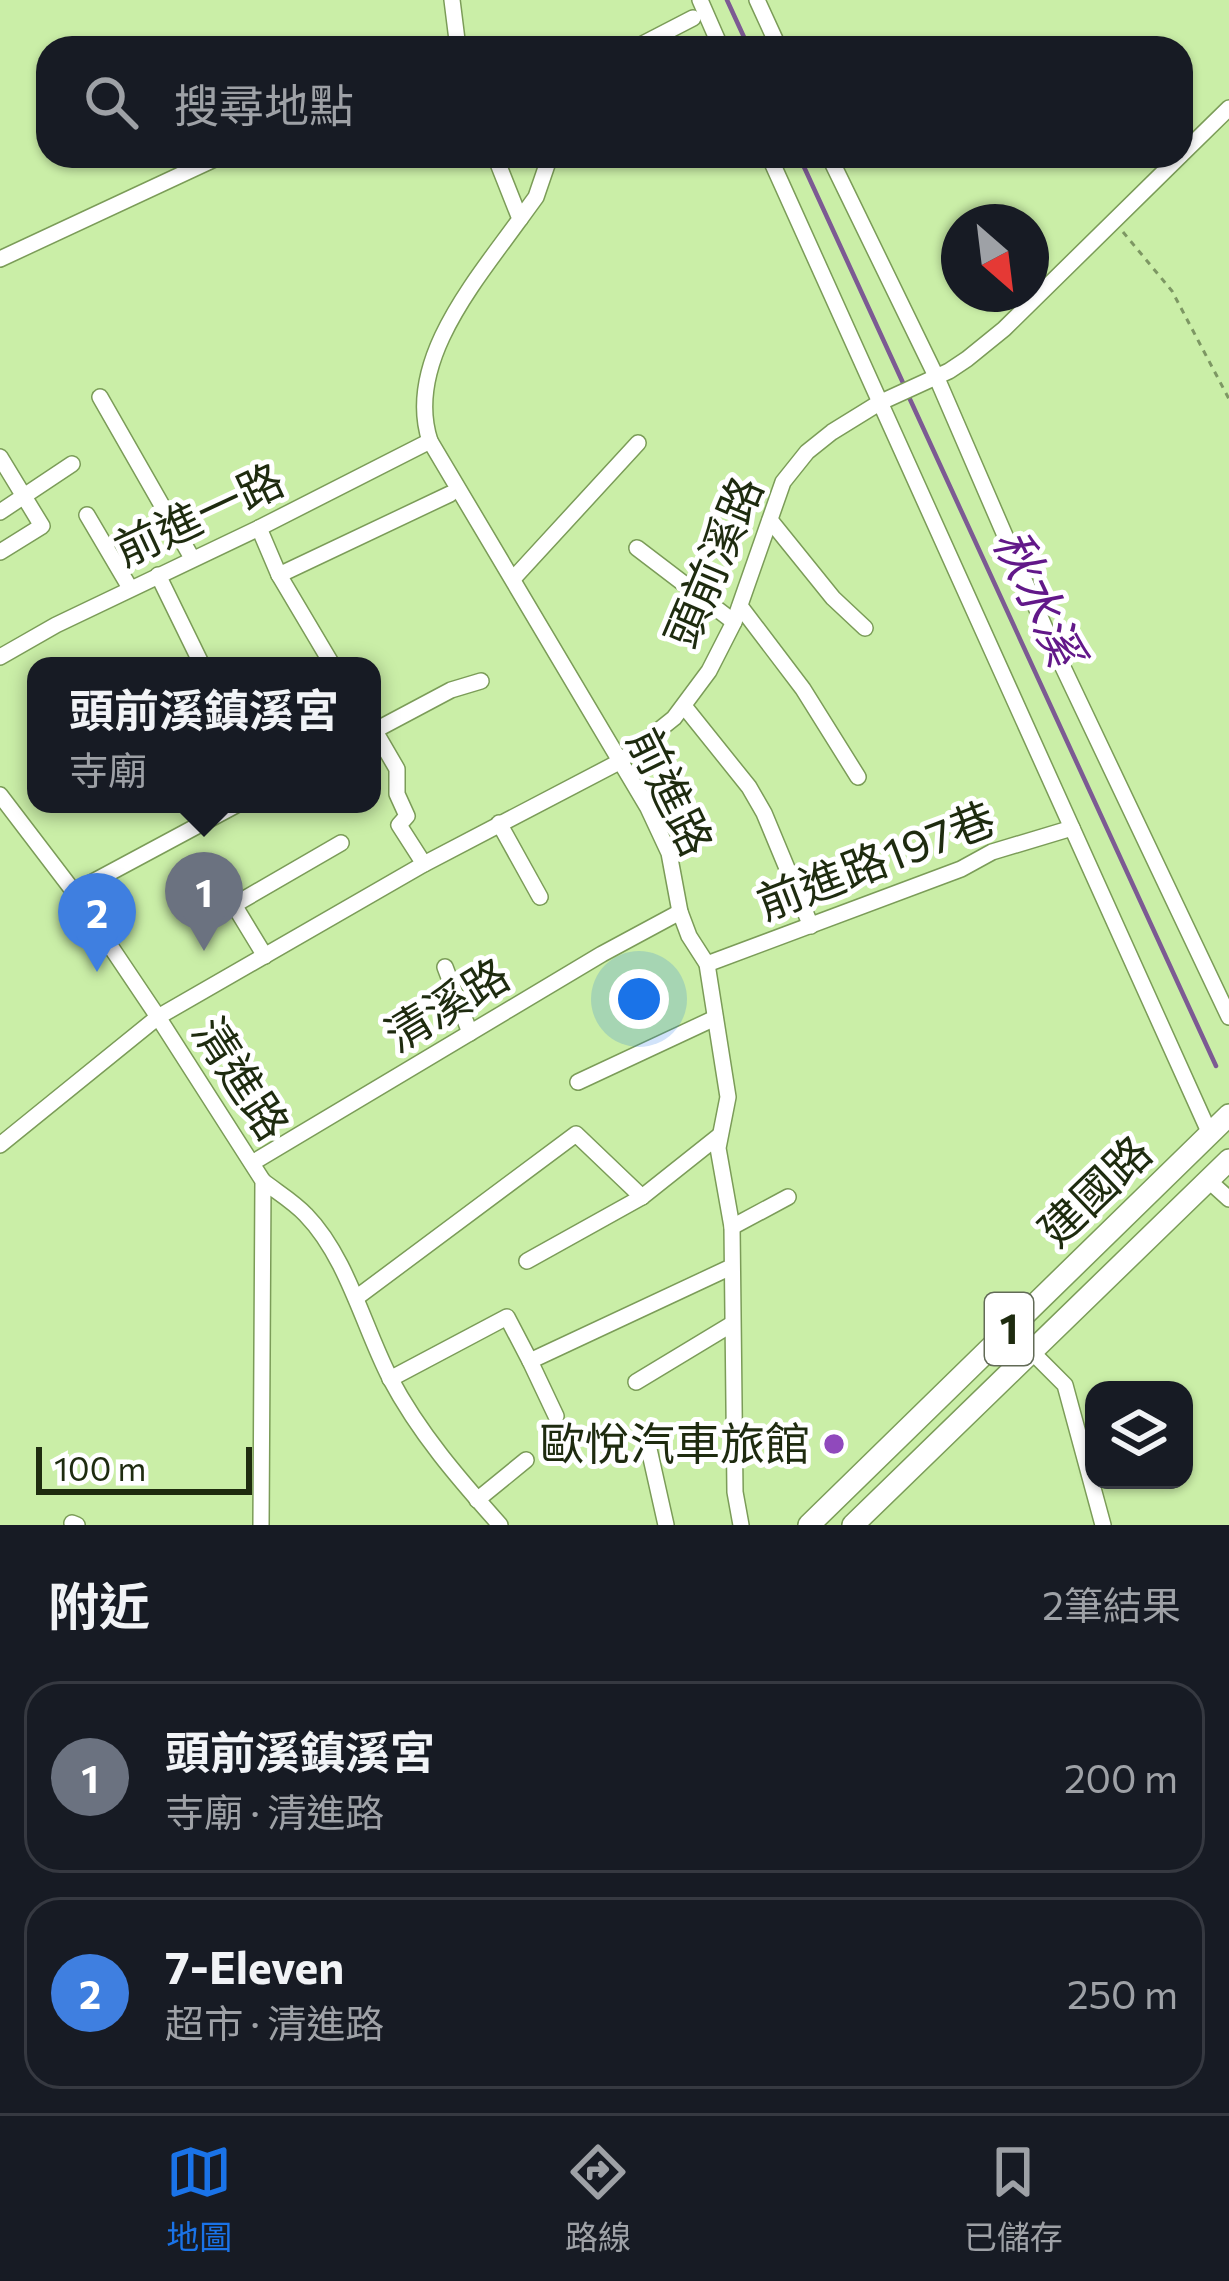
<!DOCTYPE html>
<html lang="zh-TW">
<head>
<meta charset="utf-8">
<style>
	body { margin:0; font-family:Commissioner,"Noto Sans TC",sans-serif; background:#20242c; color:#f1f3f6 }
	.controls { position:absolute; right:36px; bottom:36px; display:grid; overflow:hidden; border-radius:24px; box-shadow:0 3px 9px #0004 }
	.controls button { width:108px; height:108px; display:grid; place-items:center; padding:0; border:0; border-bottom:3px solid #363941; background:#171b24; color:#f1f3f6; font:60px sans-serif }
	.compass { position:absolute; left:941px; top:204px; width:108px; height:108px; border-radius:50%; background:#171b24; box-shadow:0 3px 9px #0004; rotate:152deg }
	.scale { position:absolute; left:36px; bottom:30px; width:216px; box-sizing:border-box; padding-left:12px; border:6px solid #1e2b0f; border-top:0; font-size:33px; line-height:42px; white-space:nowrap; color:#1e2b0f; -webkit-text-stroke:9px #fff; paint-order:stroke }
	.you { position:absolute; left:639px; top:999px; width:42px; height:42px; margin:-30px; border:9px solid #fff; border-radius:50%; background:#1a73e8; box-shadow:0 0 0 18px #1a73e833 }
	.badge { display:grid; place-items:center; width:78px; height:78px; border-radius:50%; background:#1a73e8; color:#fff; font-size:39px; font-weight:700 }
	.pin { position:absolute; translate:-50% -99px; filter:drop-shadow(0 3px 6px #0008) }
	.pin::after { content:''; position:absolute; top:63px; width:42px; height:36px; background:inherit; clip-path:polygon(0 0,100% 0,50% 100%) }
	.popup { position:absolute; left:27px; top:657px; width:354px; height:156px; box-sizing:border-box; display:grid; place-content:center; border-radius:24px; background:#171b24; filter:drop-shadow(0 3px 9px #0005); font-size:39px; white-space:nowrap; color:#9ea1a6 }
	.popup b { font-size:45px; color:#f1f3f6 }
	.popup::after { content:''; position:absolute; left:50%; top:100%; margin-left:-24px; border:24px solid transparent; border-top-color:#171b24 }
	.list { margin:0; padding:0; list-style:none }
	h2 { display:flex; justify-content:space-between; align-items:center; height:156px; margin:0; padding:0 48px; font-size:51px }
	h2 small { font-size:39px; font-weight:400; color:#9ea1a6 }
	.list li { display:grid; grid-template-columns:78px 1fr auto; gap:36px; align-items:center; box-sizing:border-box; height:192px; margin:0 24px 24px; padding:0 24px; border:3px solid #363941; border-radius:36px }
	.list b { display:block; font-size:45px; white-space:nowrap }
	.list p { margin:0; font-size:39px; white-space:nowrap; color:#9ea1a6 }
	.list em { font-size:39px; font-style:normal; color:#9ea1a6 }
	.icon { flex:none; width:66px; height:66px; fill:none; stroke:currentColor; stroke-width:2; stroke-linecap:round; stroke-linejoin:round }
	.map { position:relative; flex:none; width:1229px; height:1525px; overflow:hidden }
	.search { position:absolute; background:#171b24; box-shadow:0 3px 9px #0004; left:36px; right:36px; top:36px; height:132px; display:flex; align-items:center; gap:30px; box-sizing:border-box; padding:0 42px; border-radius:36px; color:#9ea1a6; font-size:45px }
	.sheet { height:588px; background:#171b24 }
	nav { display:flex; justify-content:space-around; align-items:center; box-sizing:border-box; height:168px; border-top:3px solid #363941; background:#171b24; font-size:33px; color:#9ea1a6 }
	nav a { display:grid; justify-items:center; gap:6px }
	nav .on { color:#1a73e8 }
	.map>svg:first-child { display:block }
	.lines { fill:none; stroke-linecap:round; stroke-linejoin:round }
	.stream { stroke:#7c5a93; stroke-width:4.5 }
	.minor-casing { stroke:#7b9c58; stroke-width:18 }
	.major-casing { stroke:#7b9c58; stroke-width:24 }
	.path { stroke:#7d9763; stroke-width:3; stroke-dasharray:6 6; stroke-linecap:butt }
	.minor { stroke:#fff; stroke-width:15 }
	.major { stroke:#fff; stroke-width:21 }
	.poi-dot { fill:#9049bc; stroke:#fff; stroke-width:4.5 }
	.labels { text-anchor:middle; stroke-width:10; stroke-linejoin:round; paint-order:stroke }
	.shield { fill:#fff; stroke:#626b57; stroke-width:3 }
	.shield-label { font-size:42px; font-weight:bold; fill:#1e2b0f }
	.street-label { font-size:45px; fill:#1e2b0f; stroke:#fff }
	.poi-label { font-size:45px; fill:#1e2b0f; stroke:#fff; text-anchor:end }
	.water-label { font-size:48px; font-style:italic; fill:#621889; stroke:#fff }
</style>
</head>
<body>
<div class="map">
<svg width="1229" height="1525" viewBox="0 0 1229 1525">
	<rect width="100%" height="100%" fill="#caeea7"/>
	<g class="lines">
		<g class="stream">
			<polyline points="727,0 749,48"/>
			<polyline points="799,156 904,385"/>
			<polyline points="908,395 1216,1066"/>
		</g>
		<g class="minor-casing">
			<g id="minor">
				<polyline points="452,0 458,48"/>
				<polyline points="700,0 721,48"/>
				<polyline points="757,0 779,48"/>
				<polyline points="635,48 693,18"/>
				<polyline points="1181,155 1229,108"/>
				<path d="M495 156 520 219C477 279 404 362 430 441L648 808 669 853 680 912 689 936 707 964 728 1097 718 1148 732 1227 735 1492 741 1525"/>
				<polyline points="769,156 1210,1134"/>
				<polyline points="829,156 936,376 1051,642 1229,1017"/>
				<polyline points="520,219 536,197 550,156"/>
				<polyline points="0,259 221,156"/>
				<polyline points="100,397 192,558"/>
				<polyline points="0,457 42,526 0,552"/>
				<polyline points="0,512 72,464"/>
				<polyline points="87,515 130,588"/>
				<polyline points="770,520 833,598 865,628"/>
				<polyline points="259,528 279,575 333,666"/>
				<polyline points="637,548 734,622"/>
				<polyline points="158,575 200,661"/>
				<polyline points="279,575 450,494"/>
				<polyline points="513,579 638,443"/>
				<polyline points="740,606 803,689 858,777"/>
				<polyline points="0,657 56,625 259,528 430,441"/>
				<polyline points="684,706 749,787 764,813 811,926"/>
				<polyline points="372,726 397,769 397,794 407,816 399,825 424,864"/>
				<polyline points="372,732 451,690 481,681"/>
				<polyline points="0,795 74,892 158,1017 263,1181 261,1525"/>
				<polyline points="499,823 540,897"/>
				<polyline points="74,892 238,804"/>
				<polyline points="265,956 234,905 341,843"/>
				<polyline points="707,964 961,869 992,852 1072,828"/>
				<polyline points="445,967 470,1033"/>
				<polyline points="578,1082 715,1018"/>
				<polyline points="0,1145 158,1017 424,864 619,762 674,718 709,671 734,622 783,482 807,452 832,432 879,403 949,371 967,359 1004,329 1180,156"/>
				<polyline points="252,1163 602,954 680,912"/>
				<polyline points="1208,1180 1229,1199"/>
				<path d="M263 1181C277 1192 294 1202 306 1215 347 1257 364 1328 390 1378 419 1433 459 1479 500 1525"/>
				<polyline points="732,1227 788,1197"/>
				<polyline points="527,1261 642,1197 720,1135"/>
				<polyline points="356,1298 576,1134 642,1197"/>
				<polyline points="1009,1329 1065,1385 1103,1525"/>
				<polyline points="390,1379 507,1317 530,1361"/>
				<polyline points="636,1382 732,1324"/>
				<polyline points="556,1416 530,1361 731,1267"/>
				<polyline points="649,1449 666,1525"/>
				<polyline points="477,1500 526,1460"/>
				<polyline points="72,1523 77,1525"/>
			</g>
		</g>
		<g class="major-casing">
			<g id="major">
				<polyline points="809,1525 1229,1115"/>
				<polyline points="853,1525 1229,1160"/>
			</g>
		</g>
		<polyline class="path" points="1123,232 1172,291 1229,399"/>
		<use href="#minor" class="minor"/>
		<use href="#major" class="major"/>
	</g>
	<circle class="poi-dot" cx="834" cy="1444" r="12"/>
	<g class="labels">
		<rect class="shield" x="985" y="1293" width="48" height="72" rx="9"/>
		<g class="shield-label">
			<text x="1009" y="1344">1</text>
		</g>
		<g class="street-label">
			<text transform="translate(199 515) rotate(-25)" y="16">前進一路</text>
			<text transform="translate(714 562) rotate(-67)" y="16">頭前溪路</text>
			<text transform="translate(670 792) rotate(64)" y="16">前進路</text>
			<text transform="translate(876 861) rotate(-21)" y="16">前進路197巷</text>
			<text transform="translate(447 1005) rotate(-31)" y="16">清溪路</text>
			<text transform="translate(241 1079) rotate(57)" y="16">清進路</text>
			<text transform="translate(1095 1191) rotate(-44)" y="16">建國路</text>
		</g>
		<g class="poi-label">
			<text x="810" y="1460">歐悅汽車旅館</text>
		</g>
		<g class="water-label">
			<text transform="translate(1038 597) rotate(65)" y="17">秋水溪</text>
		</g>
	</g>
</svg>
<div class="controls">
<button><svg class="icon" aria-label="layers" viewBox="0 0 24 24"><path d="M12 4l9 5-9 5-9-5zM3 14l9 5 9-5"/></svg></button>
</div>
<svg class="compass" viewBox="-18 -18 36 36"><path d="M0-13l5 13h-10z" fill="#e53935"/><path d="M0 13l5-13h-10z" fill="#9ea1a6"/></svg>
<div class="scale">100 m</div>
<div class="you"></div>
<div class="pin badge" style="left:204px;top:951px;background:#6b7280">1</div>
<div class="popup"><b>頭前溪鎮溪宮</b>寺廟</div>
<div class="pin badge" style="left:97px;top:972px;background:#3f7fe0">2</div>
<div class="search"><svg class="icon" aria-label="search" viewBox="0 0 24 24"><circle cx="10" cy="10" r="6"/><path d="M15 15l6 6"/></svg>搜尋地點</div>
</div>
<section class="sheet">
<h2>附近<small>2筆結果</small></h2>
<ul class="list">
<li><span class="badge" style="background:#6b7280">1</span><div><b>頭前溪鎮溪宮</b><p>寺廟 · 清進路</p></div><em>200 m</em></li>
<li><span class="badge" style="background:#3f7fe0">2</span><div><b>7-Eleven</b><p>超市 · 清進路</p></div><em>250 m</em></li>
</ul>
</section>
<nav>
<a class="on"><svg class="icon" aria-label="map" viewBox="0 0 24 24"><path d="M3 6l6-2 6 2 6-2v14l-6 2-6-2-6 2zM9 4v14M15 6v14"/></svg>地圖</a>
<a><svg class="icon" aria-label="directions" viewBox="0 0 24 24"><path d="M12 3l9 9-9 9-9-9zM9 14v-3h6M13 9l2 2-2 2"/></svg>路線</a>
<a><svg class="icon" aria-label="saved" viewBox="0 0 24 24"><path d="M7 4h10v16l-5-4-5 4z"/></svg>已儲存</a>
</nav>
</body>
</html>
